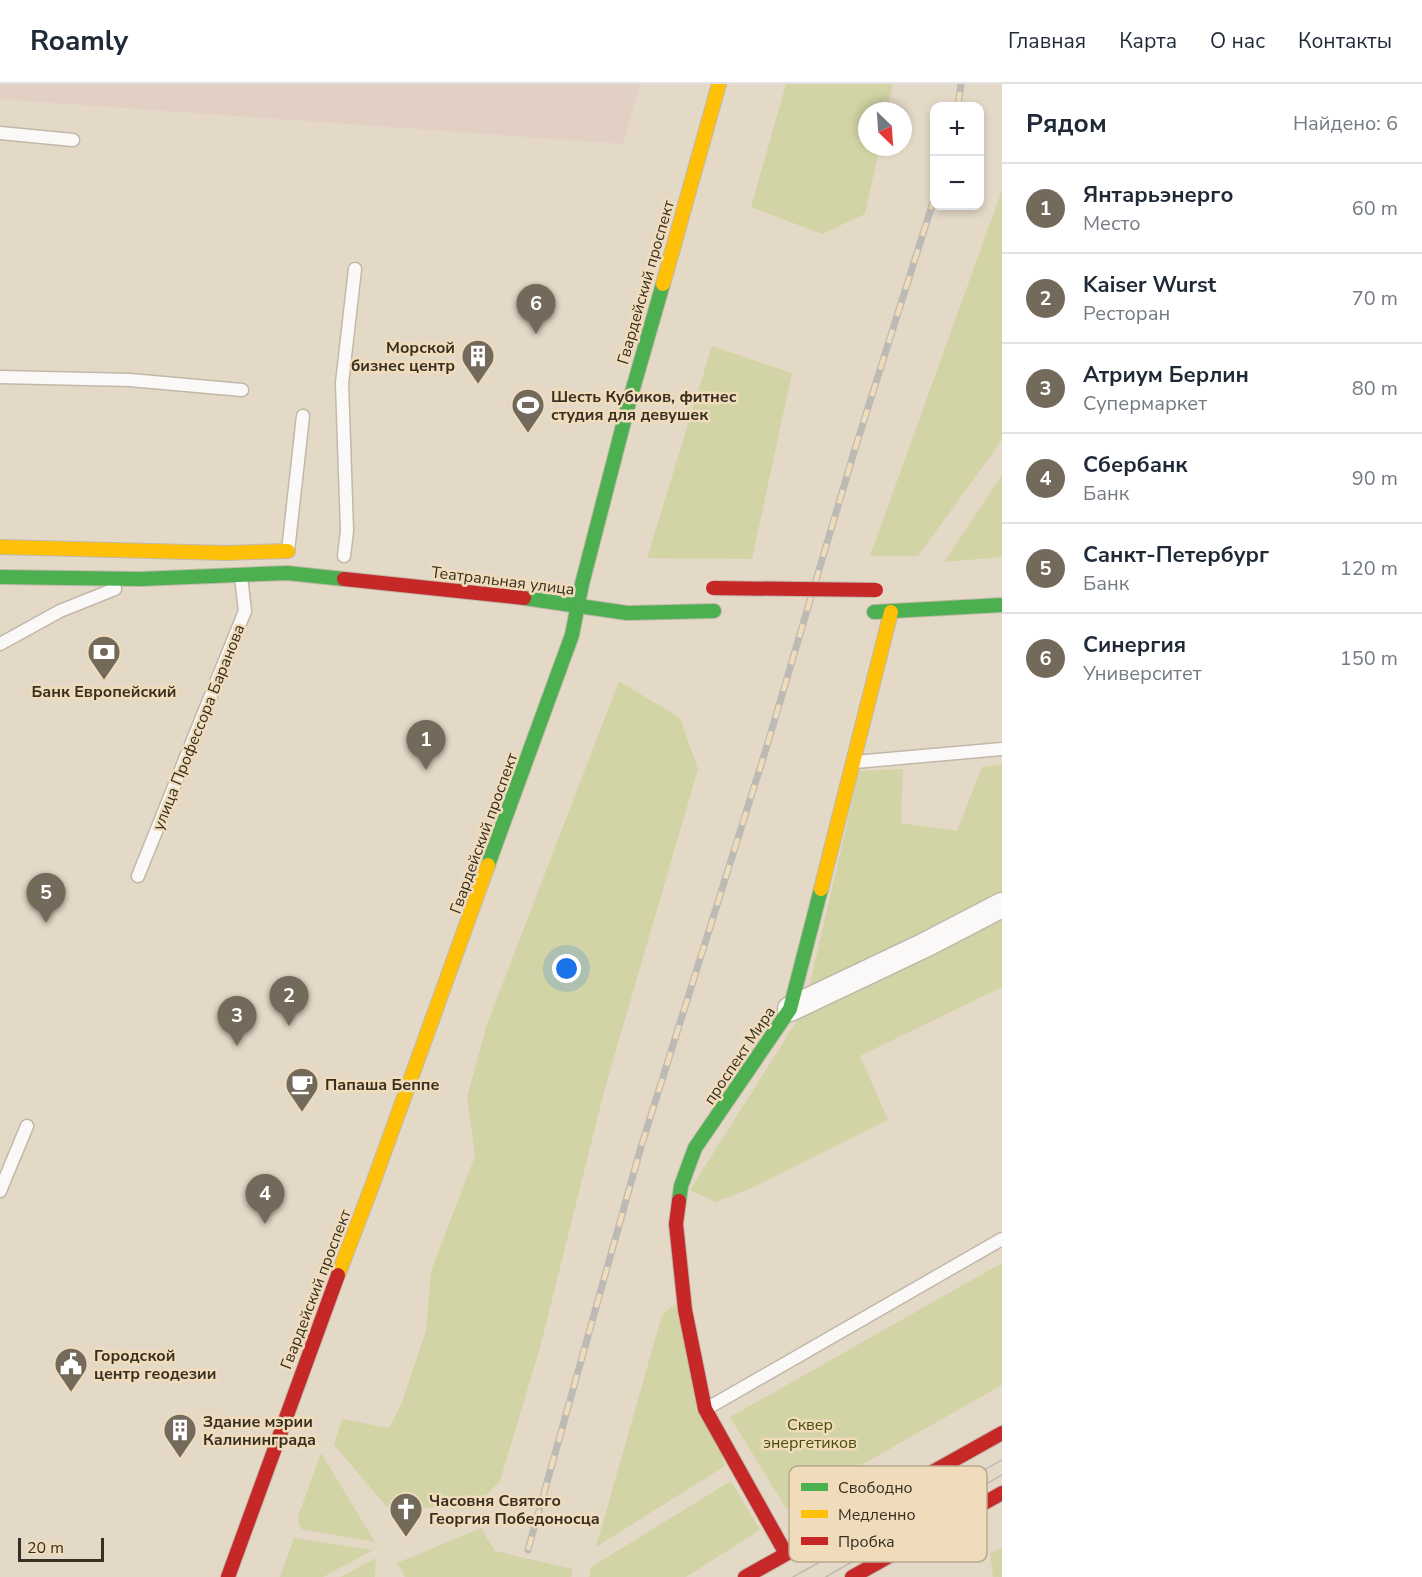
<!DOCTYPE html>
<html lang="ru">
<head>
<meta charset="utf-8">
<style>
	body { margin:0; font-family:"Nunito Sans",sans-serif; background:#f6f6f7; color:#1f2937 }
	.controls { position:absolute; right:18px; top:18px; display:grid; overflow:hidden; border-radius:12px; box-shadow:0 3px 9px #0003 }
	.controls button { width:54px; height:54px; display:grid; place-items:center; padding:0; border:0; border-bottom:2px solid #e0e1e3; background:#fff; color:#1f2937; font:30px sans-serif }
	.compass { position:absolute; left:858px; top:18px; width:54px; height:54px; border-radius:50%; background:#fff; box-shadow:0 3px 9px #0003; rotate:155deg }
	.scale { position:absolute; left:18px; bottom:15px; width:86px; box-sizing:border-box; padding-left:6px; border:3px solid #362f22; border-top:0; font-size:16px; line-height:21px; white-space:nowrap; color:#362f22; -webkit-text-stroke:4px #f0dcbb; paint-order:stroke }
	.you { position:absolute; left:567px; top:885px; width:21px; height:21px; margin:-15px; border:4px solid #fff; border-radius:50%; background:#1a73e8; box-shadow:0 0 0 9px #1a73e833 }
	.badge { display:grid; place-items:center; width:39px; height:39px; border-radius:50%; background:#736a5c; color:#fff; font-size:20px; font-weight:700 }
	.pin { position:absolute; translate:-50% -50px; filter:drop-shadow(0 2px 3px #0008) }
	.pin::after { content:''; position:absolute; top:32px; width:21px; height:18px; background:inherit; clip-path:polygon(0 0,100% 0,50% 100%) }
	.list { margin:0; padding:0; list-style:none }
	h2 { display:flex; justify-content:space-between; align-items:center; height:78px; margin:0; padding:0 24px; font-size:26px }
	h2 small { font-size:20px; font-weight:400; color:#747a83 }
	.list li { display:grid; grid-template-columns:39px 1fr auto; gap:18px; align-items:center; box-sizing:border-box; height:90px; padding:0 24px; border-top:2px solid #e0e1e3 }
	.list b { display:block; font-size:22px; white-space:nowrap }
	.list p { margin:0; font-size:20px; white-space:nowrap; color:#747a83 }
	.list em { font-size:20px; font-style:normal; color:#747a83 }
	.map { position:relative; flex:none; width:1002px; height:1493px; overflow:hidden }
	header { display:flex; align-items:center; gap:36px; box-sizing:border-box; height:84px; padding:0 30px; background:#fff; border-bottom:2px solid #e0e1e3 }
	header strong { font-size:28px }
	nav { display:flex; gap:33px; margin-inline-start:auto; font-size:21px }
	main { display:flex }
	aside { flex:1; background:#fff }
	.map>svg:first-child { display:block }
	.industrial { fill:#e2d0c5 }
	.green { fill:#d2d4a5 }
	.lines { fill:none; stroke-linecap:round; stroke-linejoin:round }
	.lane-casing { stroke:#c1b8aa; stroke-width:15 }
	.street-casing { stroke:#c1b8aa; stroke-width:27 }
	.fast-casing { stroke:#c1b8aa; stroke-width:16 }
	.slow-casing { stroke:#c1b8aa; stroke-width:16 }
	.jam-casing { stroke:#c1b8aa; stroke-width:16 }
	.lane { stroke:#fbf9f7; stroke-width:12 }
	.street { stroke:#fbf9f7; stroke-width:24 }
	.fast { stroke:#4caf50; stroke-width:14 }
	.slow { stroke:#ffc107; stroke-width:14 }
	.jam { stroke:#c62828; stroke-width:14 }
	.tram { stroke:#bdbab5; stroke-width:1.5 }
	.rail-casing { stroke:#bdbab5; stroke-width:7 }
	.rail { stroke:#f0dcbb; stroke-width:4.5; stroke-dasharray:14; stroke-linecap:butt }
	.jam-bridge-casing { stroke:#beb9af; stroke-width:16; stroke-linecap:butt }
	.jam-bridge { stroke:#c62828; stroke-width:14 }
	.labels { text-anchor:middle; stroke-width:5; stroke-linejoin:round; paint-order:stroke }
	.street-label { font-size:16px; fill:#362f22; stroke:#f0dcbb }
	.poi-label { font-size:16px; font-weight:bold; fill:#362f22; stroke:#f0dcbb; text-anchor:start }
	.park-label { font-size:16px; fill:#464e07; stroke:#f0dcbb }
	.key { fill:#f0dcbb; stroke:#b8a88d; stroke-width:1.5 }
	.key-label { font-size:16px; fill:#362f22 }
</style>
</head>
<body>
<header>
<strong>Roamly</strong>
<nav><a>Главная</a><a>Карта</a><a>О нас</a><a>Контакты</a></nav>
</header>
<main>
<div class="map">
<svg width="1002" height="1493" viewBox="0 0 1002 1493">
	<rect width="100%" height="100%" fill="#e4d9c7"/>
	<polygon class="industrial" points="0,0 640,0 623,60 0,15"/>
	<g class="green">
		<polygon points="786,0 893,0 887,27 867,27 867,63 880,63 865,130 822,150 751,123"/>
		<polygon points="1002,106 1002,356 918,472 870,472"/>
		<polygon points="712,262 792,289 752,475 647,474"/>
		<polygon points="1002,391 1002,473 944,478"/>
		<polygon points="619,597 680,634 698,685 605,1004 541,1260 500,1397 473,1425 386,1422 334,1361 342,1335 389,1344 402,1318 426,1247 431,1187 475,1072 467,1013 487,940"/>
		<polygon points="1002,680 1002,811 808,908 859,687 903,685 901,739 957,747 982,683"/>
		<polygon points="1002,832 1002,903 860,972 888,1036 754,1103 715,1118 690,1106 798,935"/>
		<polygon points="1002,1179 1002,1301 786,1424 730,1333"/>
		<polygon points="675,1220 725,1382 596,1463 662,1231"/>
		<polygon points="321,1369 375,1458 301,1445 298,1437 299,1430"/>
		<polygon points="731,1397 760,1446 686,1493 589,1493 591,1483"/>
		<polygon points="481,1444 495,1467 573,1485 571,1493 405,1493 397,1479"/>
		<polygon points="294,1454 373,1466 323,1493 280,1493"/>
		<polygon points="1002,1464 1002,1493 993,1493 990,1469"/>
		<polygon points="376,1474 375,1493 341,1493"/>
	</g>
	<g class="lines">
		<g class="lane-casing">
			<g id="lane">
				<polyline points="0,49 73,56"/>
				<polyline points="0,293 130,296 242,306"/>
				<polyline points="288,467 303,332"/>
				<polyline points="344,472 347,447 342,299 355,185"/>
				<polyline points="0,560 60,527 115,505"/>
				<polyline points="855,678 1002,665"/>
				<polyline points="138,792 245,527 241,493"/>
				<polyline points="0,1107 27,1042"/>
				<polyline points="706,1325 1002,1155"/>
			</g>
		</g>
		<g class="street-casing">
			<polyline id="street" points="790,925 925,861 1002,821"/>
		</g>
		<g class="fast-casing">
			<g id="fast">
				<polyline points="0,493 140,495 287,489 344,495"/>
				<polyline points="524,514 627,529 714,527"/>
				<polyline points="874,528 1002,521"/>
				<polyline points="488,781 572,551 582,500 628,322 663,200"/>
				<polyline points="679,1117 681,1102 695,1064 790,925 821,805"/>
			</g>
		</g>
		<g class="slow-casing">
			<g id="slow">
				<polyline points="663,200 719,0"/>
				<polyline points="0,463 227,469 288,467"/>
				<polyline points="821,805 891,528"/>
				<polyline points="338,1191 372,1102 488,781"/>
			</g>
		</g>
		<g class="jam-casing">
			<g id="jam">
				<polyline points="344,495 524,514"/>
				<polyline points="679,1117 676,1140 685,1226 705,1325 785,1468"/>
				<polyline points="228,1493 338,1191"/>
				<polyline points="745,1493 1002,1349"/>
				<polyline points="852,1493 1002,1409"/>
			</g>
		</g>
		<use href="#lane" class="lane"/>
		<use href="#street" class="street"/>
		<use href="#fast" class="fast"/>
		<use href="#slow" class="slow"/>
		<use href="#jam" class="jam"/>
		<g class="tram">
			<polyline points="793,1493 1002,1376"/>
			<polyline points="826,1493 1002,1391"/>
		</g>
		<g class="rail-casing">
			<g id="rail">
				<polyline points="958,22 961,0"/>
				<polyline points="528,1466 641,1063 766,665 854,368 934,115"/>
			</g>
		</g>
		<use href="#rail" class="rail"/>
		<g class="jam-bridge-casing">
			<polyline id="jam-bridge" points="713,504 876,506"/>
		</g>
		<use href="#jam-bridge" class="jam-bridge"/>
	</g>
	<defs>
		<g id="building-pin" transform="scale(1.725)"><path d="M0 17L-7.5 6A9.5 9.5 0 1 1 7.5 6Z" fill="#736a5c" stroke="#f0dcbb"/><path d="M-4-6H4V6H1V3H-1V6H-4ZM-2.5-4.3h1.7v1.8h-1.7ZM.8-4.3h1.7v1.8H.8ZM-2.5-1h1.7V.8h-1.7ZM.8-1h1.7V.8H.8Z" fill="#fff"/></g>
		<g id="stadium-pin" transform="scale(1.725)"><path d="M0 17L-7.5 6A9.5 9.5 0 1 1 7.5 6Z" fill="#736a5c" stroke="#f0dcbb"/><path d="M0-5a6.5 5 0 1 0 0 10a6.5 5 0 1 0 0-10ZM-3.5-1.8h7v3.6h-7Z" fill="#fff"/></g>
		<g id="bank-pin" transform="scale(1.725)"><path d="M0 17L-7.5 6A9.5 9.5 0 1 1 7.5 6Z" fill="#736a5c" stroke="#f0dcbb"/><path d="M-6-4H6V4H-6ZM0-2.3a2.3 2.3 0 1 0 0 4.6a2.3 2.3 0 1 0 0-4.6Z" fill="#fff"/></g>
		<g id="cafe-pin" transform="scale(1.725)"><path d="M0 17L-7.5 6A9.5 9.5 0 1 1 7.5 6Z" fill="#736a5c" stroke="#f0dcbb"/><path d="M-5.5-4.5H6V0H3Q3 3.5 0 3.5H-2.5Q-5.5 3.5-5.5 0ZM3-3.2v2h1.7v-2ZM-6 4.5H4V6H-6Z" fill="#fff"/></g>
		<g id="civic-pin" transform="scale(1.725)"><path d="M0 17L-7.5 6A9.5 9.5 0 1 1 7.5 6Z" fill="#736a5c" stroke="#f0dcbb"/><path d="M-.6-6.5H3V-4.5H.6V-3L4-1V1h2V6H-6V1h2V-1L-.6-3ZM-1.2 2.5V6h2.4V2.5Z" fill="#fff"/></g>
		<g id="church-pin" transform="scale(1.725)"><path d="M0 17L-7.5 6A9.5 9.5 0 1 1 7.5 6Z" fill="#736a5c" stroke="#f0dcbb"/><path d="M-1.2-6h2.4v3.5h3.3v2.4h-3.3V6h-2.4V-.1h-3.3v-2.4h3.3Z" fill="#fff"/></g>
	</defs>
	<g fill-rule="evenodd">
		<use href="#building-pin" x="478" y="272"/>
		<use href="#stadium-pin" x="528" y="321"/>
		<use href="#bank-pin" x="104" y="568"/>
		<use href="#cafe-pin" x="302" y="1000"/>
		<use href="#civic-pin" x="71" y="1280"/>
		<use href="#building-pin" x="180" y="1346"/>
		<use href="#church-pin" x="406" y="1425"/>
	</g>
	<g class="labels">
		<g class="street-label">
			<text transform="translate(645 198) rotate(-74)" y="6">Гвардейский проспект</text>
			<text transform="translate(503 496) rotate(7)" y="6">Театральная улица</text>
			<text transform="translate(198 643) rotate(-68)" y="6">улица Профессора Баранова</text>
			<text transform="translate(483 749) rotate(-70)" y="6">Гвардейский проспект</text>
			<text transform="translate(739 971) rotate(-56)" y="6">проспект Мира</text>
			<text transform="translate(315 1205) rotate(-69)" y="6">Гвардейский проспект</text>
		</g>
		<g class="poi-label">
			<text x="455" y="269" text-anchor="end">Морской<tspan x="455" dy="18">бизнес центр</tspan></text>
			<text x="551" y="318">Шесть Кубиков, фитнес<tspan x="551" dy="18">студия для девушек</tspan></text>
			<text x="104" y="613" text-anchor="middle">Банк Европейский</text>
			<text x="325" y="1006">Папаша Беппе</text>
			<text x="94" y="1277">Городской<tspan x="94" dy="18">центр геодезии</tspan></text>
			<text x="203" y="1343">Здание мэрии<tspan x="203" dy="18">Калининграда</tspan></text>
			<text x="429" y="1422">Часовня Святого<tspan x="429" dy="18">Георгия Победоносца</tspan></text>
		</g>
		<g class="park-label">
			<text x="810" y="1346">Сквер<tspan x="810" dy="18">энергетиков</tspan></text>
		</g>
	</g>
	<rect x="789" y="1382" width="198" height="96" rx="9" class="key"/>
	<rect x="801" y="1399" width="27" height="8" fill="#4caf50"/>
	<rect x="801" y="1426" width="27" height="8" fill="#ffc107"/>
	<rect x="801" y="1453" width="27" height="8" fill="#c62828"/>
	<g class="key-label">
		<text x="838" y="1409">Свободно</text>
		<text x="838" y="1436">Медленно</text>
		<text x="838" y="1463">Пробка</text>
	</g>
</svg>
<div class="controls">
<button>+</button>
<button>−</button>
</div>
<svg class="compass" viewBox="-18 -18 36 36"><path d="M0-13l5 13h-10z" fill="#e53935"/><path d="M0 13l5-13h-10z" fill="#747a83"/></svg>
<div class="scale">20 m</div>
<div class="you"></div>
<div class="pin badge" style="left:426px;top:686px">1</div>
<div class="pin badge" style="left:289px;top:942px">2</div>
<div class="pin badge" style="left:237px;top:962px">3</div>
<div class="pin badge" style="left:265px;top:1140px">4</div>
<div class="pin badge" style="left:46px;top:839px">5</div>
<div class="pin badge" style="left:536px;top:250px">6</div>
</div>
<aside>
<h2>Рядом<small>Найдено: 6</small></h2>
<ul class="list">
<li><span class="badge">1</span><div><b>Янтарьэнерго</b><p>Место</p></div><em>60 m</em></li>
<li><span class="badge">2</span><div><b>Kaiser Wurst</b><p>Ресторан</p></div><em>70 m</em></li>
<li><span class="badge">3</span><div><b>Атриум Берлин</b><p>Супермаркет</p></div><em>80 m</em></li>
<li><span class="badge">4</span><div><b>Сбербанк</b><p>Банк</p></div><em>90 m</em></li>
<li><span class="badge">5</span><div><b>Санкт-Петербург</b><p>Банк</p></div><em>120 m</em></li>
<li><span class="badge">6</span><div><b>Синергия</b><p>Университет</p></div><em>150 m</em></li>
</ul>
</aside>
</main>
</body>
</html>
